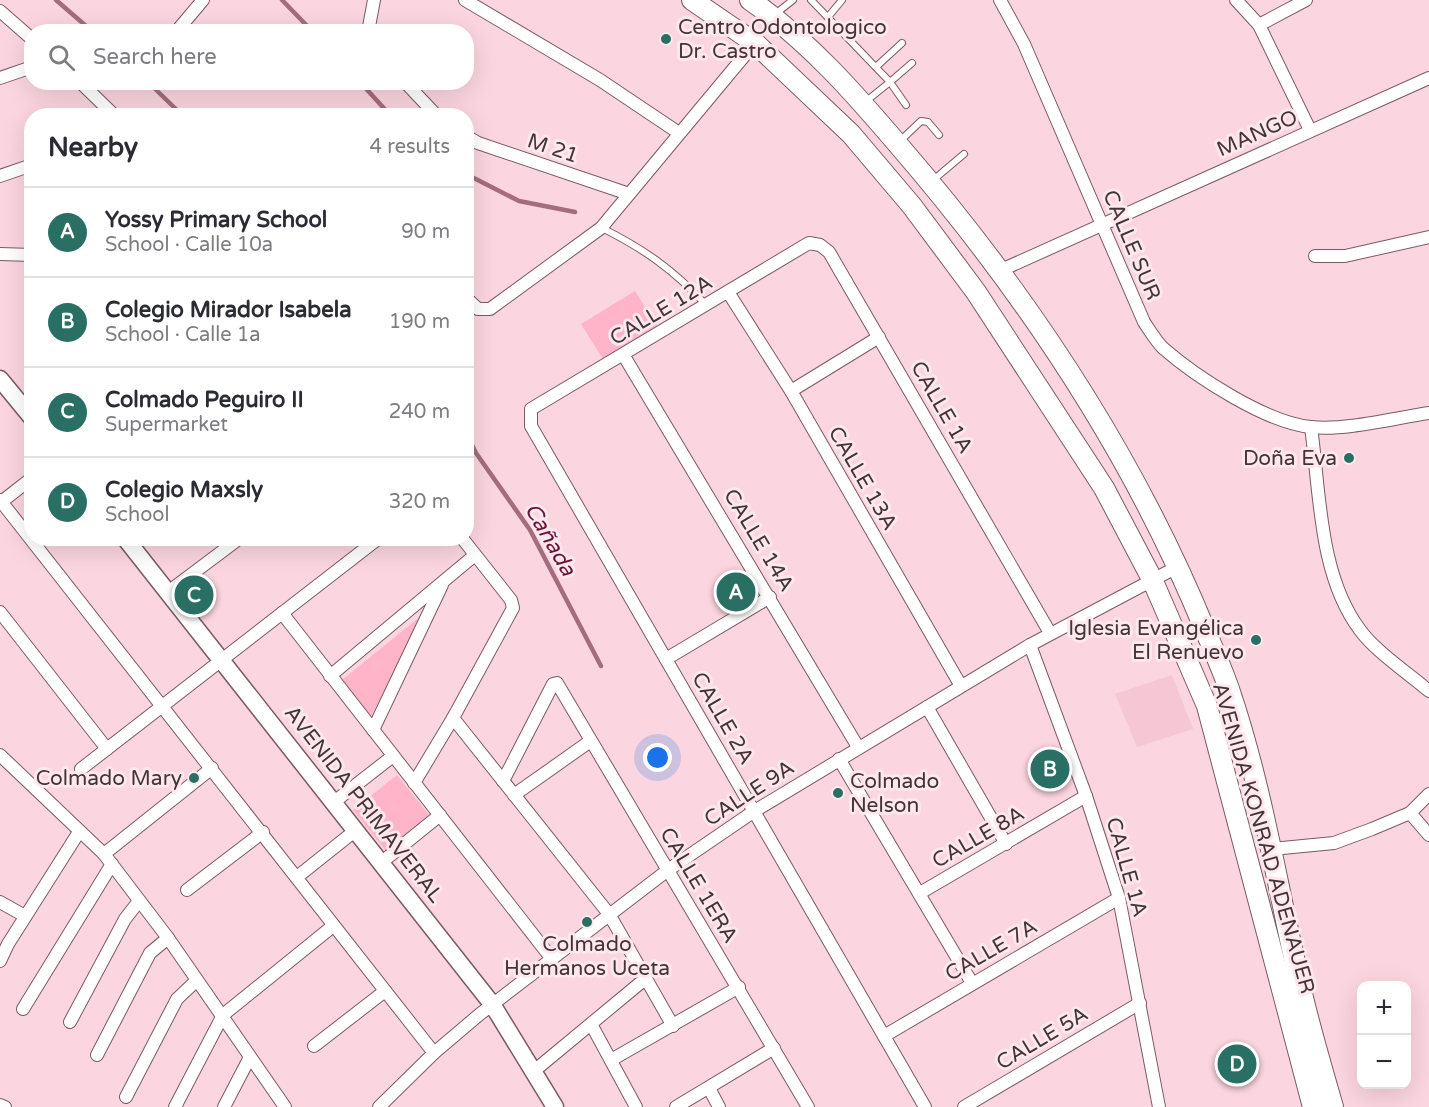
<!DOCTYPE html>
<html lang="en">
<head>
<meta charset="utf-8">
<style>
	body { margin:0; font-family:"Varela Round",sans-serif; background:#f7f7f7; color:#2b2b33 }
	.controls { position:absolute; right:18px; bottom:18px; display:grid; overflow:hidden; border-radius:12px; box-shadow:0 6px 24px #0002 }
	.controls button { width:54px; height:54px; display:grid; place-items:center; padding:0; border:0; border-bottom:2px solid #e1e1e2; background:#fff; color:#2b2b33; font:30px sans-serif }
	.you { position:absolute; left:658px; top:758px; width:21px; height:21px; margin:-15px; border:4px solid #fff; border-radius:50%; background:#1a73e8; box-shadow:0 0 0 9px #1a73e833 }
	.badge { display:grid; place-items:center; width:39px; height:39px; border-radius:50%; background:#2a6f64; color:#fff; font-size:20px; font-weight:700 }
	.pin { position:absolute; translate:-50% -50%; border:3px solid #fff; box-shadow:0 2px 6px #0006 }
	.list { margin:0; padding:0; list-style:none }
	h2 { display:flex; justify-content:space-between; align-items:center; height:78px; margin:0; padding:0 24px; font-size:26px }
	h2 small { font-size:20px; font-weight:400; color:#7c7c81 }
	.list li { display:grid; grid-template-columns:39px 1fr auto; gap:18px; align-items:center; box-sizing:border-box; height:90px; padding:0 24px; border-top:2px solid #e1e1e2 }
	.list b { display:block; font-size:22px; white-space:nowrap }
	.list p { margin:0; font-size:20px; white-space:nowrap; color:#7c7c81 }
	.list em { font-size:20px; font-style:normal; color:#7c7c81 }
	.icon { flex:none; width:33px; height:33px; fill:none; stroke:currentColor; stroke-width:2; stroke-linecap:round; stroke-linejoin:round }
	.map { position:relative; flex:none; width:1429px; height:1107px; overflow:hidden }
	.search { position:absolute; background:#fff; box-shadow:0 6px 24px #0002; left:24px; top:24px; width:450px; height:66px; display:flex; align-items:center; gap:15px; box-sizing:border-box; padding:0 21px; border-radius:24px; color:#7c7c81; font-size:22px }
	.panel { position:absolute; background:#fff; box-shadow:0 6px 24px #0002; left:24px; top:108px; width:450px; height:438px; border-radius:24px }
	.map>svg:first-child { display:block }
	.built { fill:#f5c7d4 }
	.green { fill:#ffb4ca }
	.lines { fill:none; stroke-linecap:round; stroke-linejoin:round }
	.stream { stroke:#a46d7d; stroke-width:4.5 }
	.lane-casing { stroke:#7b5a64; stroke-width:8 }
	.street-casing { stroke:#7b5a64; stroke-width:14 }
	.secondary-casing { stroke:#7b5a64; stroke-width:19 }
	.primary-casing { stroke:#7b5a64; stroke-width:22 }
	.lane { stroke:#fff; stroke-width:6 }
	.street { stroke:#fff; stroke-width:12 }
	.secondary { stroke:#fff; stroke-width:16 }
	.primary { stroke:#fff; stroke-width:20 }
	.poi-dot { fill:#2a6f64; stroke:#fee7ed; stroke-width:2 }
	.labels { text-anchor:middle; stroke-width:6; stroke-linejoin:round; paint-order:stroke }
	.poi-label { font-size:21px; fill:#433438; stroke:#fee7ed; text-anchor:end }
	.street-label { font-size:21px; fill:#433438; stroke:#fee7ed }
	.water-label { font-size:22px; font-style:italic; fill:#691237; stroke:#fee7ed }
</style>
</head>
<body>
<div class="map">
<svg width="1429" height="1107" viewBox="0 0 1429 1107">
	<rect width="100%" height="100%" fill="#fbd5df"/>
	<polygon class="built" points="1172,675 1193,729 1137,747 1115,694"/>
	<g class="green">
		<polygon points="635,291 657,326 603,359 581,324"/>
		<polygon points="426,612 371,716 342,680"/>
		<polygon points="397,775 430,816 386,851 353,810"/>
	</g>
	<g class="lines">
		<g class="stream">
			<polyline points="56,0 93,32"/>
			<polyline points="282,0 313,32"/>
			<polyline points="148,82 183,116"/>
			<polyline points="360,82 391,116"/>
			<polyline points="466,174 519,201 575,212"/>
			<polyline points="466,433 476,453 530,530 601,666"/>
		</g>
		<g class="lane-casing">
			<g id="lane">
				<polyline points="811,0 890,82 865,102"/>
				<polyline points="774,15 793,0"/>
				<polyline points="828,17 842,0"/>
				<polyline points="877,66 902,43"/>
				<polyline points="906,105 890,82 912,63"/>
				<polyline points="900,141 921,121 928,122 939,135"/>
				<polyline points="932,181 964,154"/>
				<path d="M602 228C644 249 674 270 706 305"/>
			</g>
		</g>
		<g class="street-casing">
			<g id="street">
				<polyline points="465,0 600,80 679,133"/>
				<path d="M1000 0 1024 44 1144 322C1150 331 1156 341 1163 348 1196 377 1267 423 1311 427 1344 431 1395 418 1429 413"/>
				<polyline points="1236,0 1259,25 1310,130"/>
				<polyline points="0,11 32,39"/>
				<polyline points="1259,25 1306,0"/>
				<polyline points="176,32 203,0"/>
				<polyline points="368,32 374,0"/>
				<polyline points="0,78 32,67"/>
				<polyline points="80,82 115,116"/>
				<polyline points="405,82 437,116"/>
				<polyline points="466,136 478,143 629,194"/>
				<polyline points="0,176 32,165"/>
				<polyline points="0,254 32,255"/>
				<polyline points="1315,256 1345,256 1429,237"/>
				<polyline points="999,271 1429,78"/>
				<polyline points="728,292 791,391 961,686"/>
				<polyline points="466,298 478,309 490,309 601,228 755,43"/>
				<polyline points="624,356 858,747"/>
				<polyline points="791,391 879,337"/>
				<path d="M1311 427C1320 493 1319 576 1360 630 1374 650 1409 674 1429 691"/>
				<polyline points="0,500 434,1053"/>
				<polyline points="0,503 32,478"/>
				<polyline points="168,592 240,538"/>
				<polyline points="0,612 107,749"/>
				<polyline points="282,613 552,959"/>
				<polyline points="1030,645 1086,796 1119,898 1159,1107"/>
				<polyline points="666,659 770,597"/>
				<polyline points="330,676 475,555"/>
				<polyline points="927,707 1006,844"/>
				<polyline points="453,718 609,914 673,1026"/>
				<polyline points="373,730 442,585"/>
				<polyline points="0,755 104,854 168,938 285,1107"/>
				<polyline points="839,759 972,983"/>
				<polyline points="81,769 379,538"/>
				<polyline points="503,781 553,684 557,683 808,1107"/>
				<polyline points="414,783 453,718 513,608 511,600 462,538"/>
				<polyline points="514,795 589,742"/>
				<polyline points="334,802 393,756"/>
				<polyline points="1410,813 1429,835"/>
				<polyline points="1272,849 1334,843 1372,829 1410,813 1429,794"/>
				<polyline points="104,854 212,768"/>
				<polyline points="382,862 440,815"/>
				<polyline points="297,877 356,830"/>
				<polyline points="187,890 263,832"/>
				<polyline points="920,893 1086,796"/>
				<polyline points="0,902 25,916"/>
				<polyline points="0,961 8,944 79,832"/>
				<polyline points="23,1009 112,864"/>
				<polyline points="70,1022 125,919 139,901"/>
				<polyline points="591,1024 636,1107"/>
				<polyline points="884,1036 1119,898"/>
				<polyline points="314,1046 385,991"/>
				<polyline points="97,1055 150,953 168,938"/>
				<polyline points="611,1060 739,987"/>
				<polyline points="534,1071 645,979"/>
				<polyline points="709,1088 719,1107"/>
				<polyline points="126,1097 177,999 196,981"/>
				<polyline points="0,1105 5,1107"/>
				<polyline points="175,1107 223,1015 333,926"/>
				<polyline points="224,1107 250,1057"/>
				<polyline points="379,1107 434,1053 480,1014 668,870 753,812 1030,645 1179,566"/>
				<polyline points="676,1107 774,1048"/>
				<polyline points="925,1107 531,426 531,409 809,243 820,245 829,252 1050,633"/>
				<polyline points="964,1107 1140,1003"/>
			</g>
		</g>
		<g class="secondary-casing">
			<g id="secondary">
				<polyline points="0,379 32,418"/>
				<polyline points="125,538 492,1004 555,1107"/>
			</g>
		</g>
		<g class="primary-casing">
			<g id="primary">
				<polyline points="692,0 755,43 851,134 912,206 976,292 1104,488 1152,579 1207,706 1313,1107"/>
				<path d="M750 0C808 40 856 95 901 148 1025 292 1133 454 1205 630 1214 651 1224 673 1231 695 1263 791 1278 891 1301 989 1310 1029 1322 1068 1333 1107"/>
			</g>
		</g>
		<use href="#lane" class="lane"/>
		<use href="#street" class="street"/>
		<use href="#secondary" class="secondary"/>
		<use href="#primary" class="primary"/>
	</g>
	<g class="poi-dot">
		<circle cx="666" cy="39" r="6"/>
		<circle cx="1349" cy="458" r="6"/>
		<circle cx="1256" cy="640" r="6"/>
		<circle cx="194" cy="778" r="6"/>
		<circle cx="838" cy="793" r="6"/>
		<circle cx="587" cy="922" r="6"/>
	</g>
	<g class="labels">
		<g class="poi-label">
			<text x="678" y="34" text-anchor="start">Centro Odontologico<tspan x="678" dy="24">Dr. Castro</tspan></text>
			<text x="1337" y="465">Doña Eva</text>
			<text x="1244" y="635">Iglesia Evangélica<tspan x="1244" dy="24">El Renuevo</tspan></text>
			<text x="182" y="785">Colmado Mary</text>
			<text x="850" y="788" text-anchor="start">Colmado<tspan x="850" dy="24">Nelson</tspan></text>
			<text x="587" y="951" text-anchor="middle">Colmado<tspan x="587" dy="24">Hermanos Uceta</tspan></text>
		</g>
		<g class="street-label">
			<text transform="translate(1257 133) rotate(-24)" y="7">MANGO</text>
			<text transform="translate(553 148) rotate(19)" y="7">M 21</text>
			<text transform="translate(1132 245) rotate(67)" y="7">CALLE SUR</text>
			<text transform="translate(661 310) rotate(-31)" y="7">CALLE 12A</text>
			<text transform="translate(942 407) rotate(60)" y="7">CALLE 1A</text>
			<text transform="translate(863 478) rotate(60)" y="7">CALLE 13A</text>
			<text transform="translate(759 540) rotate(59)" y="7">CALLE 14A</text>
			<text transform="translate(723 718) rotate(60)" y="7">CALLE 2A</text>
			<text transform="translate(749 793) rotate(-33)" y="7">CALLE 9A</text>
			<text transform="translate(364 804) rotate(52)" y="7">AVENIDA PRIMAVERAL</text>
			<text transform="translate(978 837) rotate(-30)" y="7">CALLE 8A</text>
			<text transform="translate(1264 838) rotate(74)" y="7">AVENIDA KONRAD ADENAUER</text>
			<text transform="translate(1127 867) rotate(74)" y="7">CALLE 1A</text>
			<text transform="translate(699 885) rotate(59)" y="7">CALLE 1ERA</text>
			<text transform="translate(991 950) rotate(-30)" y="7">CALLE 7A</text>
			<text transform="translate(1042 1038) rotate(-31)" y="7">CALLE 5A</text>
		</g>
		<g class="water-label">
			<text transform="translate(551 539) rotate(60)" y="8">Cañada</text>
		</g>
	</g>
</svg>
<div class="controls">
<button>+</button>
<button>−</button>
</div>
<div class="you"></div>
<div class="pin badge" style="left:736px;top:592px">A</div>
<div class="pin badge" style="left:1050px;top:769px">B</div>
<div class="pin badge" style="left:194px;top:595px">C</div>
<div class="pin badge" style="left:1237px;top:1064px">D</div>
<div class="search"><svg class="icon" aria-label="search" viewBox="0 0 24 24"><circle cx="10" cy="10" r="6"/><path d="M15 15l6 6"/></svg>Search here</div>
<section class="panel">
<h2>Nearby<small>4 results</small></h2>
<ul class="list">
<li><span class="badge">A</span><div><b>Yossy Primary School</b><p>School · Calle 10a</p></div><em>90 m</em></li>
<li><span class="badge">B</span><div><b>Colegio Mirador Isabela</b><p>School · Calle 1a</p></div><em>190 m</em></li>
<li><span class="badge">C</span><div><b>Colmado Peguiro II</b><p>Supermarket</p></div><em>240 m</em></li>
<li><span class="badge">D</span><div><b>Colegio Maxsly</b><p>School</p></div><em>320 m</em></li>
</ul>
</section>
</div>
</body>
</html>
